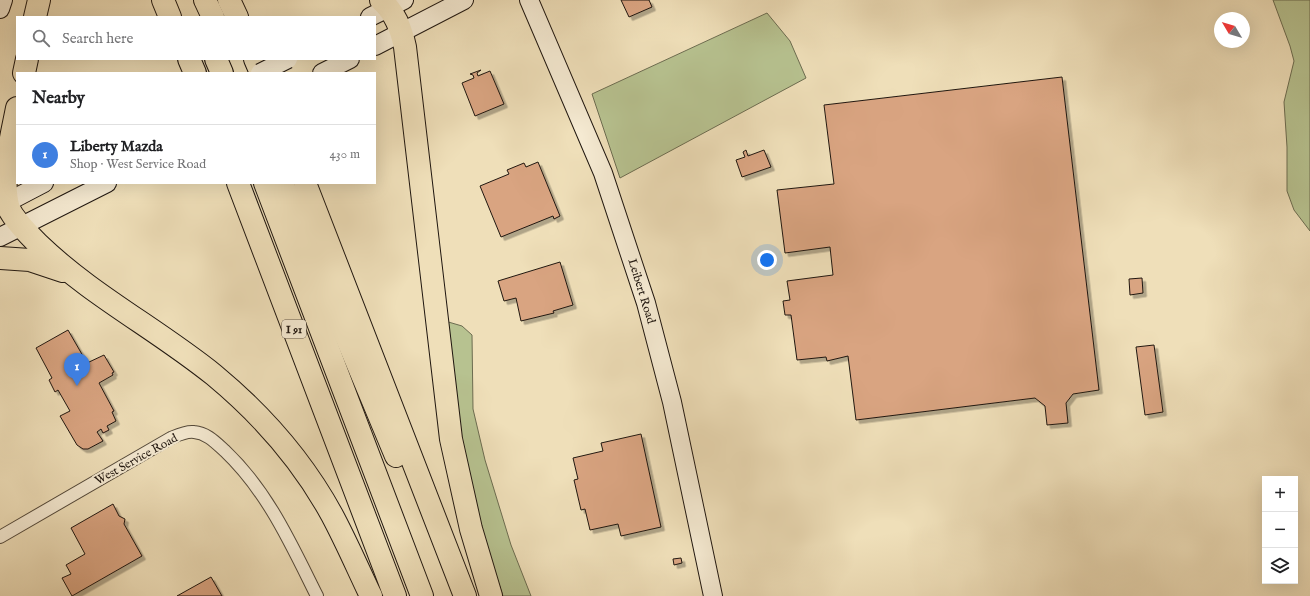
<!DOCTYPE html>
<html lang="en">
<head>
<meta charset="utf-8">
<style>
	body { margin:0; font-family:"IM FELL English",serif; background:#f2f2f2; color:#202124 }
	.controls { position:absolute; right:12px; bottom:12px; display:grid; overflow:hidden; border-radius:0px; box-shadow:0 4px 16px #0002 }
	.controls button { width:36px; height:36px; display:grid; place-items:center; padding:0; border:0; border-bottom:1px solid #e0e0e0; background:#fff; color:#202124; font:20px sans-serif }
	.compass { position:absolute; left:1214px; top:12px; width:36px; height:36px; border-radius:50%; background:#fff; box-shadow:0 4px 16px #0002; rotate:308deg }
	.you { position:absolute; left:767px; top:260px; width:14px; height:14px; margin:-10px; border:3px solid #fff; border-radius:50%; background:#1a73e8; box-shadow:0 0 0 6px #1a73e833 }
	.badge { display:grid; place-items:center; width:26px; height:26px; border-radius:50%; background:#7c3aed; color:#fff; font-size:13px; font-weight:700 }
	.pin { position:absolute; translate:-50% -33px; filter:drop-shadow(0 1px 2px #0008) }
	.pin::after { content:''; position:absolute; top:21px; width:14px; height:12px; background:inherit; clip-path:polygon(0 0,100% 0,50% 100%) }
	.list { margin:0; padding:0; list-style:none }
	h2 { display:flex; justify-content:space-between; align-items:center; height:52px; margin:0; padding:0 16px; font-size:17px }
	h2 small { font-size:13px; font-weight:400; color:#757577 }
	.list li { display:grid; grid-template-columns:26px 1fr auto; gap:12px; align-items:center; box-sizing:border-box; height:60px; padding:0 16px; border-top:1px solid #e0e0e0 }
	.list b { display:block; font-size:15px; white-space:nowrap }
	.list p { margin:0; font-size:13px; white-space:nowrap; color:#757577 }
	.list em { font-size:13px; font-style:normal; color:#757577 }
	.icon { flex:none; width:22px; height:22px; fill:none; stroke:currentColor; stroke-width:2; stroke-linecap:round; stroke-linejoin:round }
	.map { position:relative; flex:none; width:1310px; height:596px; overflow:hidden }
	.search { position:absolute; background:#fff; box-shadow:0 4px 16px #0002; left:16px; top:16px; width:360px; height:44px; display:flex; align-items:center; gap:10px; box-sizing:border-box; padding:0 14px; border-radius:0px; color:#757577; font-size:15px }
	.panel { position:absolute; background:#fff; box-shadow:0 4px 16px #0002; left:16px; top:72px; width:360px; height:112px; border-radius:0px }
	.map>svg:first-child { display:block }
	.green { fill:#b7c290; stroke:#6c6c50 }
	.building { fill:#d9a481; stroke:#201710; filter:url(#shadow) }
	.lines { fill:none; stroke-linecap:round; stroke-linejoin:round }
	.street-casing { stroke:#54493a; stroke-width:14 }
	.secondary-casing { stroke:#201710; stroke-width:20 }
	.highway-casing { stroke:#201710; stroke-width:24 }
	.street { stroke:#f5ead2; stroke-width:12 }
	.secondary { stroke:#f5ead2; stroke-width:18 }
	.highway { stroke:#efdfb9; stroke-width:22 }
	.secondary-bridge-casing { stroke:#201710; stroke-width:20; stroke-linecap:butt }
	.secondary-bridge { stroke:#f5ead2; stroke-width:18 }
	.labels { text-anchor:middle; stroke-width:4; stroke-linejoin:round; paint-order:stroke }
	.shield { fill:#f5ead2; stroke:#60564a; stroke-width:1 }
	.shield-label { font-size:11px; font-weight:bold; fill:#201710 }
	.street-label { font-size:12px; fill:#201710; stroke:#f5ead2 }
</style>
</head>
<body>
<div class="map">
<svg width="1310" height="596" viewBox="0 0 1310 596">
	<defs>
		<filter id="shadow"><feDropShadow dx="3.5" dy="3.5" stdDeviation="0" flood-color="#0004"/></filter>
	</defs>
	<rect width="100%" height="100%" fill="#efdfb9"/>
	<filter id="stains"><feTurbulence type="fractalNoise" baseFrequency=".005" numOctaves="4"/><feColorMatrix values="0 0 0 0 .2 0 0 0 0 .09 0 0 0 0 .02 0 0 0 .5 -.17"/></filter>
	<radialGradient id="worn" r=".72"><stop offset=".6" stop-color="#630" stop-opacity="0"/><stop offset="1" stop-color="#630" stop-opacity=".3"/></radialGradient>
	<g class="green">
		<polygon points="1273,0 1310,0 1310,231 1294,210 1287,191 1287,147 1284,102 1294,61 1290,46"/>
		<polygon points="767,13 790,41 806,78 620,178 592,94"/>
		<polygon points="445,321 462,326 472,335 473,409 485,460 511,545 531,596 503,596 485,542 460,437"/>
	</g>
	<g class="building">
		<polygon points="621,0 649,0 652,7 629,17"/>
		<polygon points="481,70 477,73 478,76 490,71 504,104 475,116 462,83 474,78 473,75 470,74"/>
		<polygon points="1062,77 1099,390 1073,394 1066,403 1068,423 1047,425 1045,406 1035,398 856,420 848,356 827,361 826,357 797,360 791,315 785,315 783,301 790,300 787,281 833,275 830,247 785,253 777,190 834,184 824,105"/>
		<polygon points="746,150 748,156 764,150 771,167 742,177 736,160 745,157 743,152"/>
		<polygon points="538,162 560,216 554,219 553,216 501,237 480,186 509,174 507,170 524,163 526,167"/>
		<polygon points="560,262 573,305 553,311 554,313 521,321 516,298 504,301 498,281"/>
		<polygon points="1142,278 1143,293 1130,295 1129,279"/>
		<polygon points="68,330 87,363 104,355 114,372 112,373 113,375 99,383 114,411 112,412 116,421 107,426 109,430 103,433 101,429 97,432 103,441 88,449 83,449 77,445 60,416 70,411 58,390 55,392 49,380 52,378 36,348"/>
		<polygon points="1154,345 1163,412 1145,415 1136,347"/>
		<polygon points="641,434 661,527 621,536 618,524 590,530 585,509 581,510 574,480 578,479 573,458 603,451 601,443"/>
		<polygon points="113,504 119,516 125,519 124,524 142,556 72,596 62,578 71,574 66,565 85,554 71,528"/>
		<polygon points="681,558 682,563 674,565 673,559"/>
		<polygon points="211,577 222,596 177,596"/>
	</g>
	<g class="lines">
		<g class="street-casing">
			<path id="street" d="M0 537 171 438C178 435 186 431 194 432 207 433 216 443 225 451 268 492 291 544 317 596"/>
		</g>
		<g class="secondary-casing">
			<g id="secondary">
				<polyline points="529,0 603,173 646,303 672,402 713,596"/>
				<polyline points="0,9 3,0"/>
				<polyline points="370,17 404,0"/>
				<polyline points="375,46 464,0"/>
				<polyline points="322,73 350,59"/>
				<polyline points="0,206 44,183"/>
				<polyline points="0,237 107,183"/>
			</g>
		</g>
		<g class="highway-casing">
			<g id="highway">
				<polyline points="163,0 170,17"/>
				<polyline points="205,0 213,17"/>
				<polyline points="229,0 237,17"/>
				<path d="M381 0C395 13 401 28 405 47L451 439 471 529 491 596"/>
				<polyline points="35,17 39,0"/>
				<polyline points="189,59 195,73"/>
				<polyline points="216,59 222,73"/>
				<polyline points="255,59 261,73"/>
				<polyline points="24,73 27,59"/>
				<path d="M17 108C11 139 0 180 9 209 16 223 28 233 38 244 91 295 157 329 214 375 261 414 302 460 332 515 346 541 358 569 371 596"/>
				<polyline points="238,183 395,596"/>
				<polyline points="265,183 422,596"/>
				<polyline points="282,183 396,456"/>
				<polyline points="305,183 465,596"/>
				<polyline points="0,258 30,260 63,271"/>
			</g>
		</g>
		<use href="#street" class="street"/>
		<use href="#secondary" class="secondary"/>
		<use href="#highway" class="highway"/>
		<g class="secondary-bridge-casing">
			<polyline id="secondary-bridge" points="260,73 288,59"/>
		</g>
		<use href="#secondary-bridge" class="secondary-bridge"/>
	</g>
	<g class="labels">
		<rect class="shield" x="282" y="320" width="24" height="18" rx="3"/>
		<g class="shield-label">
			<text x="294" y="333">I 91</text>
		</g>
		<g class="street-label">
			<text transform="translate(642 291) rotate(73)" y="4">Leibert Road</text>
			<text transform="translate(136 459) rotate(-29)" y="4">West Service Road</text>
		</g>
	</g>
	<rect width="100%" height="100%" filter="url(#stains)"/>
	<rect width="100%" height="100%" fill="url(#worn)"/>
</svg>
<div class="controls">
<button>+</button>
<button>−</button>
<button><svg class="icon" aria-label="layers" viewBox="0 0 24 24"><path d="M12 4l9 5-9 5-9-5zM3 14l9 5 9-5"/></svg></button>
</div>
<svg class="compass" viewBox="-18 -18 36 36"><path d="M0-13l5 13h-10z" fill="#e53935"/><path d="M0 13l5-13h-10z" fill="#757577"/></svg>
<div class="you"></div>
<div class="pin badge" style="left:77px;top:386px;background:#3f7fe0">1</div>
<div class="search"><svg class="icon" aria-label="search" viewBox="0 0 24 24"><circle cx="10" cy="10" r="6"/><path d="M15 15l6 6"/></svg>Search here</div>
<section class="panel">
<h2>Nearby<small></small></h2>
<ul class="list">
<li><span class="badge" style="background:#3f7fe0">1</span><div><b>Liberty Mazda</b><p>Shop · West Service Road</p></div><em>430 m</em></li>
</ul>
</section>
</div>
</body>
</html>
